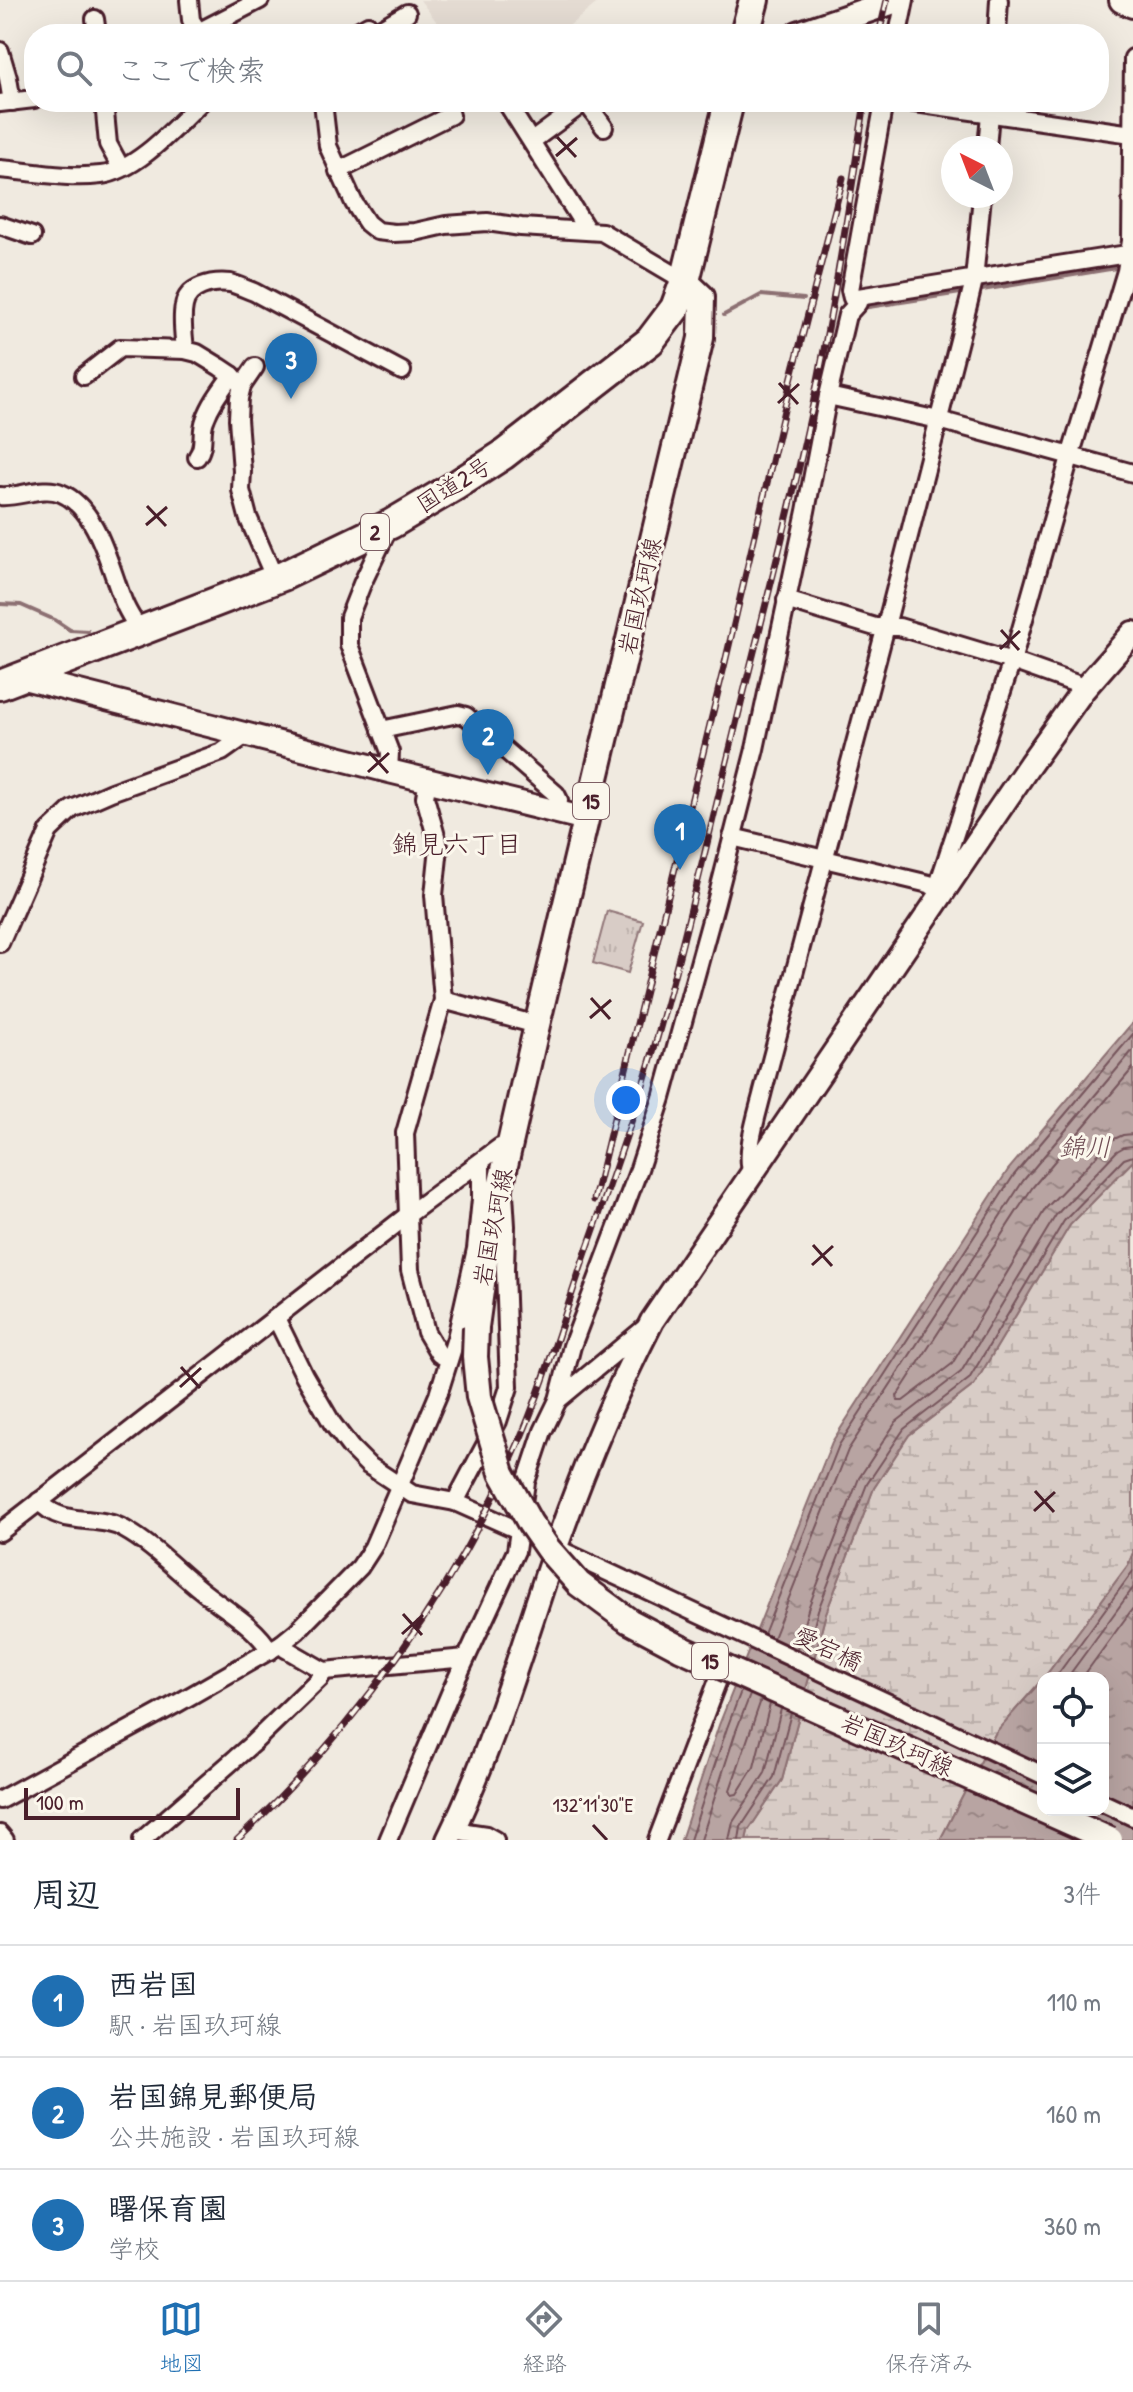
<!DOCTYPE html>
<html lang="ja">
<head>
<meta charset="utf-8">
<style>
	body { margin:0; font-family:"Patrick Hand","Klee One",sans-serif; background:#f6f6f7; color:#1f2937 }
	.controls { position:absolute; right:24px; bottom:24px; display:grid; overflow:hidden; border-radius:16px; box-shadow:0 8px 32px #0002 }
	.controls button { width:72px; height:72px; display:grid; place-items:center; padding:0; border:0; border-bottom:2px solid #e0e1e3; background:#fff; color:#1f2937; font:40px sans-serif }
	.compass { position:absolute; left:941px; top:136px; width:72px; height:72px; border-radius:50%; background:#fff; box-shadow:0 8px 32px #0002; rotate:318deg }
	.scale { position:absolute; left:24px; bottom:20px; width:216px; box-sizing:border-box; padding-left:8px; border:4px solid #4a1f2b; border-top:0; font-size:22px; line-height:28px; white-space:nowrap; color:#4a1f2b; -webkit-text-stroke:6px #fbf7ec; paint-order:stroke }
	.you { position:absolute; left:626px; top:1100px; width:28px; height:28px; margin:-20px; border:6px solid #fff; border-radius:50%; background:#1a73e8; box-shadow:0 0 0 12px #1a73e833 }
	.badge { display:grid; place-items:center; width:52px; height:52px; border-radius:50%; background:#1f6fb2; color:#fff; font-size:26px; font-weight:700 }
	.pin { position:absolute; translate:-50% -66px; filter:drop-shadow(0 2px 4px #0008) }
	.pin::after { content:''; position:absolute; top:42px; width:28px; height:24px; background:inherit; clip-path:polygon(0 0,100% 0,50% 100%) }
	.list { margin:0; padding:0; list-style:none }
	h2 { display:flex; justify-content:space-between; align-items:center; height:104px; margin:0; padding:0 32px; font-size:34px }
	h2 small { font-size:26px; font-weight:400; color:#747a83 }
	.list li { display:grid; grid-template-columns:52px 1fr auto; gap:24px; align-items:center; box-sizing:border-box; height:112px; padding:0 32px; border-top:2px solid #e0e1e3 }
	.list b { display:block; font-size:30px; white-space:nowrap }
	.list p { margin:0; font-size:26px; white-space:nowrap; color:#747a83 }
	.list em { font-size:26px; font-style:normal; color:#747a83 }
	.icon { flex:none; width:44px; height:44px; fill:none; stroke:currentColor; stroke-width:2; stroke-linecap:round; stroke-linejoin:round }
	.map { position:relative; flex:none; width:1133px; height:1840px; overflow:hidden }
	.search { position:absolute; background:#fff; box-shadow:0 8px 32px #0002; left:24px; right:24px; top:24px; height:88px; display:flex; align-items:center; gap:20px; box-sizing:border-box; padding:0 28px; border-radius:32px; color:#747a83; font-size:30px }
	.sheet { height:440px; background:#fff }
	nav { display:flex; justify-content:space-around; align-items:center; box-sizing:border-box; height:112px; border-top:2px solid #e0e1e3; background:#fff; font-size:22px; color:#747a83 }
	nav a { display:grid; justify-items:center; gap:4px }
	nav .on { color:#1f6fb2 }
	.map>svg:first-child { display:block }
	.built { fill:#e4dbd2 }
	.wetland { fill:url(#wetland-marsh); stroke:#917678; stroke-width:2 }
	.park { fill:url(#park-tufts); stroke:#917678; stroke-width:2 }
	.water { fill:url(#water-ripples); stroke:#8c6f72; stroke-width:2 }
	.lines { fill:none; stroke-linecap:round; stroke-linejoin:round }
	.shore { stroke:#76545b; stroke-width:2 }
	.stream { stroke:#8c6f72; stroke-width:4 }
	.street-casing { stroke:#4a1f2b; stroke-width:22 }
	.secondary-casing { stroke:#4a1f2b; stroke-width:28 }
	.primary-casing { stroke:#4a1f2b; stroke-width:30 }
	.highway-casing { stroke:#4a1f2b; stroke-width:34 }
	.street { stroke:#fbf7ec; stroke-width:16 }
	.secondary { stroke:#fbf7ec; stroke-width:22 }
	.primary { stroke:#fbf7ec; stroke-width:24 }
	.highway { stroke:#fbf7ec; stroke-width:28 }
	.rail-casing { stroke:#4a1f2b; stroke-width:7 }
	.rail { stroke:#fbf7ec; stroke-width:4; stroke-dasharray:12; stroke-linecap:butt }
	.primary-bridge-casing { stroke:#4a1f2b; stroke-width:30; stroke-linecap:butt }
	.primary-bridge { stroke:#fbf7ec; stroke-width:24 }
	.ticks { fill:none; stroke:#4a1f2b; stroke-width:3 }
	.labels { text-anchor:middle; stroke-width:6; stroke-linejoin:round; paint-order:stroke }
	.shield { fill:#fbf7ec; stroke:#7f6065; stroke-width:2 }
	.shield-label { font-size:22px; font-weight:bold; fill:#4a1f2b }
	.street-label { font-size:24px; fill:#4a1f2b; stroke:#fbf7ec }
	.neighbourhood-label { font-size:26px; fill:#4a1f2b; stroke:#fbf7ec }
	.water-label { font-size:26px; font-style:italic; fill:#704e55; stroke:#fbf7ec }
	.ticks-label { font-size:20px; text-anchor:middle; fill:#4a1f2b; stroke:#fbf7ec; stroke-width:6; stroke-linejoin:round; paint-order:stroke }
</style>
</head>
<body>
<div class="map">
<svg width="1133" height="1840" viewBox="0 0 1133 1840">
	<defs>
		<pattern id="wetland-marsh" width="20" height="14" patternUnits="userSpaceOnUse" patternTransform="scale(2)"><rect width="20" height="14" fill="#d8ccc6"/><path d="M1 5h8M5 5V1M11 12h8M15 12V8" fill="none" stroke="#bbafaa"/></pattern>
		<pattern id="park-tufts" width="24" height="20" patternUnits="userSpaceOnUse" patternTransform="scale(2)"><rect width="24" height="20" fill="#d8ccc6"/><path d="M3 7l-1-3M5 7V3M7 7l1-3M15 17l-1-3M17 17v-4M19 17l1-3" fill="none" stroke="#bbafaa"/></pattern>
		<pattern id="water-ripples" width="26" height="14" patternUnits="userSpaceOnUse" patternTransform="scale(2)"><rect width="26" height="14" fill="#b8a4a2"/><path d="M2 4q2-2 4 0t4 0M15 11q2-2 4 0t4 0" fill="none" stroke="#988584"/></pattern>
	</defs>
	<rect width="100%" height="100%" fill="#f0eae0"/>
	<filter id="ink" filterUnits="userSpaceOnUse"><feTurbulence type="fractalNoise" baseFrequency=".0125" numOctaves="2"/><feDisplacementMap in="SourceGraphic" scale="16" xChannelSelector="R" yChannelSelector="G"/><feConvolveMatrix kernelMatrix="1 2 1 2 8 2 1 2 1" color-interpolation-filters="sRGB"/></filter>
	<g filter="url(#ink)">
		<polygon class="built" points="420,0 601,0 559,34 446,34"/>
		<polygon class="wetland" points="1133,1161 1133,1553 1128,1565 1047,1674 996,1732 940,1840 746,1840 748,1831 782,1780 826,1613 874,1488 909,1435 974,1385 1070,1225"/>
		<polygon class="park" points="607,911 643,921 628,973 593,963"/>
		<g class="water">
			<polygon points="1133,1022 1133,1161 1070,1225 974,1385 909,1435 874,1488 826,1613 782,1780 748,1831 746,1840 681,1840 719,1725 832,1442 1008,1170"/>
			<polygon points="1133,1553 1133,1840 940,1840 996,1732 1043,1679 1043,1810 1103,1810 1103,1678 1044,1678 1128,1565"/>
		</g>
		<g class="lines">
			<g class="shore">
				<polyline points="1133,1068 1032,1188 897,1396 898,1401 903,1401 952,1364 1046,1208 1112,1140 1123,1135 1133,1134"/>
				<polyline points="764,1634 839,1445 1014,1175 1133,1034"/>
				<polyline points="773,1638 848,1450 1023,1181 1133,1050"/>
				<polyline points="797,1649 809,1606 859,1478 896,1422 961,1372 1056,1215 1117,1151 1124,1147 1133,1146"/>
				<polyline points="807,1654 818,1610 867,1484 904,1429 969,1379 1064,1221 1124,1159 1133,1156"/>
				<polyline points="1055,1678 1133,1571"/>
				<polyline points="1067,1678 1133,1588"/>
				<polyline points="1082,1678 1133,1608"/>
				<polyline points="761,1700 730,1790 732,1795 737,1794 754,1767 770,1704"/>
				<polyline points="690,1840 727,1728 741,1691"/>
				<polyline points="701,1840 736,1731 750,1695"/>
				<polyline points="729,1840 733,1822 765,1773 781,1709"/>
				<polyline points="739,1840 741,1827 774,1777 791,1713"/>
			</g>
			<g class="stream">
				<polyline points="976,291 1122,267"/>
				<polyline points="862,308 967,292"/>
				<polyline points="724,315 761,295 804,299"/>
				<polyline points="0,604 21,605 55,620 70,630 88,631"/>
			</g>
			<g class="street-casing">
				<g id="street">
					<polyline points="189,0 191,20 200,34"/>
					<polyline points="95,19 97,34"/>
					<polyline points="198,32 260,0"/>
					<polyline points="352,34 368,25 373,33 407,13"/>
					<polyline points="898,34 905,0"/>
					<polyline points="997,34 999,0"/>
					<polyline points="0,51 8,78 12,102"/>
					<polyline points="104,102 108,144 121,168"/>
					<polyline points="323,102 328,146 354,203 367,223 377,231 394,233 415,232 446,225 487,222 521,227 602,232 685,281"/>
					<polyline points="586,102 604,127"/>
					<polyline points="884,102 850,290 852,298 1133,253"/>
					<polyline points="908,102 1132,134"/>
					<polyline points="0,103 34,99"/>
					<polyline points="508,105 587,230"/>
					<polyline points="532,141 585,102"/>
					<polyline points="987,148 991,102"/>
					<path d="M0 169C33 172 68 179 101 175 137 171 176 126 201 102"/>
					<polyline points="338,171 451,115 445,102"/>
					<polyline points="0,225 32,236"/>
					<path d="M185 350C184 337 181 319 184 306 187 286 212 281 230 283 238 285 246 289 254 292L402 371"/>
					<polyline points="255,367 242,386 239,398 238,419 242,471 241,490 248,517 275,579"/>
					<polyline points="84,376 120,348 185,350 197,353 220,367 232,375 242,386"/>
					<polyline points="828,396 939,420 1133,473"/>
					<path d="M197 457C206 445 200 433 205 420 211 403 222 389 232 375"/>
					<path d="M0 496C19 498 43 485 61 493 99 509 110 570 124 603 128 613 134 621 139 630"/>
					<polyline points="786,600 875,627 899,627 1012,661 1074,683 1083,690"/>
					<polyline points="381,730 458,714 466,716 556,794 559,800 558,812"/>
					<polyline points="389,771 390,752 349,645 349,617 362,584 390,525"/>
					<polyline points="428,780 425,797 439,847 434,895 443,1000 405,1133 410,1270 426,1332 439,1354 449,1359"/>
					<polyline points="732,837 929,884 944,893"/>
					<polyline points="937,888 1012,661 1070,457 1126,271 1131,241 1133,58"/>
					<polyline points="0,943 49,831 72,809 111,792 222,752 246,735"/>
					<polyline points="443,1000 537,1025"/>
					<path d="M752 1173C744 1153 758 1112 763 1091L886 626 969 301 974 280 982 196"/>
					<polyline points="276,1318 304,1375 332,1423 351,1448 368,1465 412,1494 455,1502 527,1534"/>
					<polyline points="558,1400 646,1327"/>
					<path d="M39 1501C62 1528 98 1514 124 1529 153 1545 176 1570 201 1590 224 1609 255 1625 270 1651"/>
					<polyline points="455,1502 498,1421 509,1387 505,1270 506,1226 504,1194"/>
					<polyline points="0,1532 409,1214 500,1147 509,1146"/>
					<polyline points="552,1546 1043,1775"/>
					<polyline points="281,1644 286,1649 324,1671 466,1658"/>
					<polyline points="0,1800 178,1703 281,1644 297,1631 360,1567 373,1547 399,1487 438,1395 456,1338 476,1249 481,1199 481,1162"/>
					<polyline points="1103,1803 1133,1817"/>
					<polyline points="453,1830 486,1835 495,1840"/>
					<polyline points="0,1834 5,1840"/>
					<polyline points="142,1840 253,1743 320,1678 324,1671"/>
					<polyline points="388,1840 451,1691 516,1551 526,1482 543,1431 558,1400 572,1346 639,1169 662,1098 716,902 755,749 806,511 828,396 847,315 858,303 859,297"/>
					<polyline points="657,1840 718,1680"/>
				</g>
			</g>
			<g class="secondary-casing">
				<g id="secondary">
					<polyline points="20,677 389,771 586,819"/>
					<path d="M448 1840C494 1746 523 1643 557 1544 584 1467 615 1393 652 1321L1030 764 1083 690 1133 633"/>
				</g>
			</g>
			<g class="primary-casing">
				<g id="primary">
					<polyline points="1122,0 1133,5"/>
					<polyline points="798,34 897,0"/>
					<polyline points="476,1327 488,1240 537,1025 701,338 702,297 685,281"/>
				</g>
			</g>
			<g class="highway-casing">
				<g id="highway">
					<polyline points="745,34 754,0"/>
					<polyline points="0,685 283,576 391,524 455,486 503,455 650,341 675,308 685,281 729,102"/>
				</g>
			</g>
			<use href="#street" class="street"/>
			<use href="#secondary" class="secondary"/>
			<use href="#primary" class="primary"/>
			<use href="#highway" class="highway"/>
			<g class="rail-casing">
				<g id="rail">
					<polyline points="879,34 887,0"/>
					<polyline points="594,1200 724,667 791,380 843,178"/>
					<path d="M237 1840C354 1731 456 1589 519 1442 545 1382 563 1318 585 1255 613 1175 642 1095 664 1013 687 929 707 843 728 757 756 641 787 525 812 409 834 307 849 205 865 102"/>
				</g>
			</g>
			<use href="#rail" class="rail"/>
			<g class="primary-bridge-casing">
				<polyline id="primary-bridge" points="476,1327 475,1357 479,1397 502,1473 530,1523 548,1549 579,1584 629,1621 680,1648 1110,1840"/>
			</g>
			<use href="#primary-bridge" class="primary-bridge"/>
		</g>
	</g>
	<path class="ticks" d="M557 137 576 157M556 156 577 138M779 383 798 404M778 403 799 384M147 506 166 526M146 525 167 507M1001 630 1019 650M1000 649 1020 631M369 752 388 773M368 772 389 753M591 998 610 1019M590 1018 611 1000M813 1245 832 1266M812 1265 833 1246M181 1367 200 1388M180 1387 201 1368M1035 1491 1054 1512M1034 1511 1055 1492M403 1614 422 1635M402 1634 423 1615M593 1825 607 1840"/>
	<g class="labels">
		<g class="shield">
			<rect x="361" y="514" width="28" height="36" rx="6"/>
			<rect x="573" y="783" width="36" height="36" rx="6"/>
			<rect x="692" y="1643" width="36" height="36" rx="6"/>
		</g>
		<g class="shield-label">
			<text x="375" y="540">2</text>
			<text x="591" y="809">15</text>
			<text x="710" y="1669">15</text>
		</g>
		<g class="street-label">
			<text transform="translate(454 485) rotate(-32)" y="8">国道2号</text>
			<text transform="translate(640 596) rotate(-77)" y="8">岩国玖珂線</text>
			<text transform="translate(493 1227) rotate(-79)" y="8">岩国玖珂線</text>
			<text transform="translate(828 1649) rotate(25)" y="8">愛宕橋</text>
			<text transform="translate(897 1745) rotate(24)" y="8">岩国玖珂線</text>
		</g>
		<g class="neighbourhood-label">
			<text x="457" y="853">錦見六丁目</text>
		</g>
		<g class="water-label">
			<text x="1085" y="1156">錦川</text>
		</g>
	</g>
	<g class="ticks-label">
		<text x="593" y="1812">132°11'30"E</text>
	</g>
</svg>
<div class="controls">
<button><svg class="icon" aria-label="locate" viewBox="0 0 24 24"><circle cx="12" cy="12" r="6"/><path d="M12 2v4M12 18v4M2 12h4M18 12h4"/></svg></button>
<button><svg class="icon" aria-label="layers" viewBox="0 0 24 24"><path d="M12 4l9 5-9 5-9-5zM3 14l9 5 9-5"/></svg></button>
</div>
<svg class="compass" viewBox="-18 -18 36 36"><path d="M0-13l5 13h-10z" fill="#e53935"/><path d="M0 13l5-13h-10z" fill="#747a83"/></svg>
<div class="scale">100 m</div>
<div class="you"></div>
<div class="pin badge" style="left:680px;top:870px">1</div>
<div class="pin badge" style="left:488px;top:775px">2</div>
<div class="pin badge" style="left:291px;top:399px">3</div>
<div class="search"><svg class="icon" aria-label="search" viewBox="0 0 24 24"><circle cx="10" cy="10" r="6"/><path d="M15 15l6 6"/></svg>ここで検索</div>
</div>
<section class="sheet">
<h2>周辺<small>3件</small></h2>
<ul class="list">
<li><span class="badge">1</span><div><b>西岩国</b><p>駅 · 岩国玖珂線</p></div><em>110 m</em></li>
<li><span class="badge">2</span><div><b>岩国錦見郵便局</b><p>公共施設 · 岩国玖珂線</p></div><em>160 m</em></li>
<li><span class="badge">3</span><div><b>曙保育園</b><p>学校</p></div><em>360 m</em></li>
</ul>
</section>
<nav>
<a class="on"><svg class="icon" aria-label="map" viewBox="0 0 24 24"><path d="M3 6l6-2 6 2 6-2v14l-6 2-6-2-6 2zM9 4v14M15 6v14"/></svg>地図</a>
<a><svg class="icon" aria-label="directions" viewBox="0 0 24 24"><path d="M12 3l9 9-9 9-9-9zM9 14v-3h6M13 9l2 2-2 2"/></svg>経路</a>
<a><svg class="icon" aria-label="saved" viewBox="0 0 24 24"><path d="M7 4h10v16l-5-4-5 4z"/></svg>保存済み</a>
</nav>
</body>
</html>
